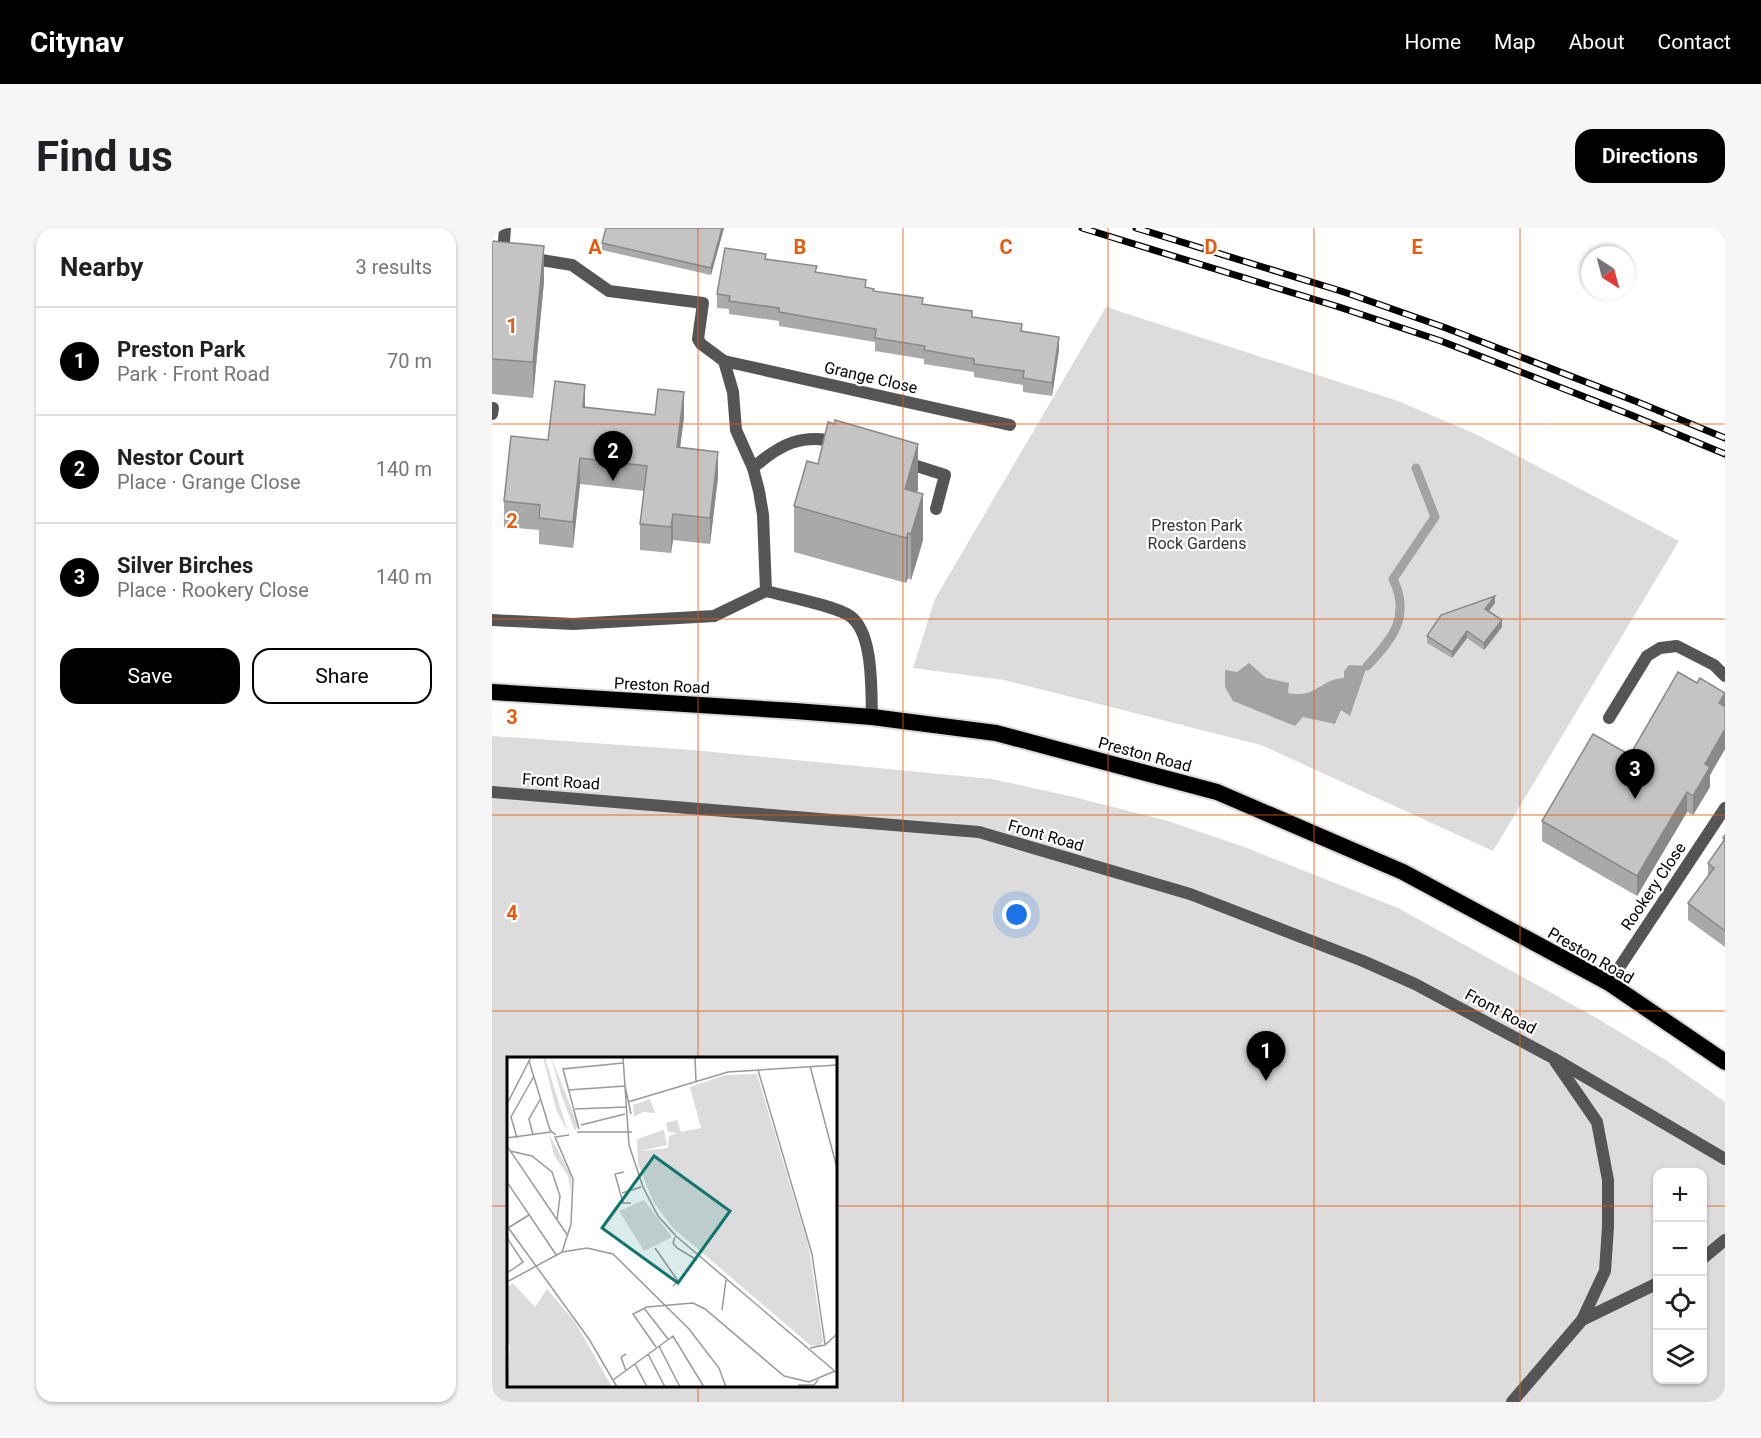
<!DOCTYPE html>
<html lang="en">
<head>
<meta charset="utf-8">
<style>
	body { margin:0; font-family:Roboto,sans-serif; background:#f6f6f6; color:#202124 }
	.controls { position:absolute; right:18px; bottom:18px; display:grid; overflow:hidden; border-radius:12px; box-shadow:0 2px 4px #0004 }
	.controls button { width:54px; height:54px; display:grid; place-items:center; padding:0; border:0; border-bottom:2px solid #e0e0e0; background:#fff; color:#202124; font:30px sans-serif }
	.compass { position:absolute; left:1089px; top:18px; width:54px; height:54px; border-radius:50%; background:#fff; box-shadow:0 2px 4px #0004; rotate:144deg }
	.you { position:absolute; left:525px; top:687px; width:21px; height:21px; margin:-15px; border:4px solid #fff; border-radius:50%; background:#1a73e8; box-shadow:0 0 0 9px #1a73e833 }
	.badge { display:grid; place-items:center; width:39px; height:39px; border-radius:50%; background:#000; color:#fff; font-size:20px; font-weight:700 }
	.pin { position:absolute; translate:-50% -50px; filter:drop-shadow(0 2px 3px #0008) }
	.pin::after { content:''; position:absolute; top:32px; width:21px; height:18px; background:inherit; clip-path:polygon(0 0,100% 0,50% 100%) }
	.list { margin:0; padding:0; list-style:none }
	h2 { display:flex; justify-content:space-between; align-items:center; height:78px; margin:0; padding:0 24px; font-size:26px }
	h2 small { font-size:20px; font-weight:400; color:#757577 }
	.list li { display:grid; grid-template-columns:39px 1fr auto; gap:18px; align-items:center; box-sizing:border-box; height:108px; padding:0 24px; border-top:2px solid #e0e0e0 }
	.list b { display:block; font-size:22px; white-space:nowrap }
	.list p { margin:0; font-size:20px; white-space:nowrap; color:#757577 }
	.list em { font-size:20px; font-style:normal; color:#757577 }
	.actions { display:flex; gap:12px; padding:18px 24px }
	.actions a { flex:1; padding:14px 0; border:2px solid #000; border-radius:18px; text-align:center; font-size:21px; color:#000 }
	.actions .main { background:#000; color:#fff }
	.icon { flex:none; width:33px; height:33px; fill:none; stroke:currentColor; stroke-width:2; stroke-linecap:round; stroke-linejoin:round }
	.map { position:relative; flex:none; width:1233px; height:1174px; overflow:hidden; border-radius:18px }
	header { display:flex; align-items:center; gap:36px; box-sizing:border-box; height:84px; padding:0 30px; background:#000; color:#fff }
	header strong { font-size:28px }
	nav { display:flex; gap:33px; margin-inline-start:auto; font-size:21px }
	.intro { display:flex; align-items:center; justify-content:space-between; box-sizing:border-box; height:144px; padding:0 36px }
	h1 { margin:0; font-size:42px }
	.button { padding:15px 27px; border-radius:18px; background:#000; color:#fff; font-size:21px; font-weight:700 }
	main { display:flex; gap:36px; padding:0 36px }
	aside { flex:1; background:#fff; border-radius:18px; box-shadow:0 2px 4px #0004 }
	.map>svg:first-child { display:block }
	.green { fill:#dcdcdc; fill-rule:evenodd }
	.water { fill:#a3a3a3 }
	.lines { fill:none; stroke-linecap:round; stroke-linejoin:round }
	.stream { stroke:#a3a3a3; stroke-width:9 }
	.trunk-casing { stroke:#dbdbdb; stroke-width:20 }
	.service { stroke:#555; stroke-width:12 }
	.pedestrian { stroke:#555; stroke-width:12 }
	.minor { stroke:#555; stroke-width:12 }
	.trunk { stroke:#000; stroke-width:16 }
	.rail-casing { stroke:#000; stroke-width:7 }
	.rail { stroke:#fff; stroke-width:4.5; stroke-dasharray:14; stroke-linecap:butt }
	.wall { fill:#a9a9a9 }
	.shaded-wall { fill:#898989 }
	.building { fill:#c4c4c4; stroke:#898989; stroke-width:1.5 }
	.grid { fill:none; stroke:#e8590c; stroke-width:1.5; stroke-opacity:0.55 }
	.labels { text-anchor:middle; stroke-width:4.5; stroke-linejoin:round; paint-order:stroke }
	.street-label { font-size:16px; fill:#000; stroke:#fff }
	.park-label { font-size:16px; fill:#333; stroke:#fff }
	.inset-road { fill:none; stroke:#999; stroke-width:1.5 }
	.view { fill:#0f766e; fill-opacity:0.15; stroke:#0f766e; stroke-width:3 }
	.inset-edge { fill:none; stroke:#000; stroke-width:3 }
	.grid-label { font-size:20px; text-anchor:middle; font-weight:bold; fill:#e8590c; stroke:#fff; stroke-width:4.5; stroke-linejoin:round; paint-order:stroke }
</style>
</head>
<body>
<header>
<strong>Citynav</strong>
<nav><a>Home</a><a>Map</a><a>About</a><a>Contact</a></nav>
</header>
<div class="intro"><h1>Find us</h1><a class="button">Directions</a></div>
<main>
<aside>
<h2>Nearby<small>3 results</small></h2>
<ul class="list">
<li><span class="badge">1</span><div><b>Preston Park</b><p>Park · Front Road</p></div><em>70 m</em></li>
<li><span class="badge">2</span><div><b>Nestor Court</b><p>Place · Grange Close</p></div><em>140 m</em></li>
<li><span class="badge">3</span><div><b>Silver Birches</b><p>Place · Rookery Close</p></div><em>140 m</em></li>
</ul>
<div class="actions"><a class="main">Save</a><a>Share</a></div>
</aside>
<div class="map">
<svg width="1233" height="1174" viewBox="0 0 1233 1174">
	<rect width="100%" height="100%" fill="#fff"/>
	<g class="green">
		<polygon points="614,79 906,173 986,207 1187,313 1001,623 769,517 512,452 421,440 443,371"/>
		<path d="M0 508 200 522 500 551 582 569 676 593 755 620 906 680 1108 792 1175 833 1233 874V1174H0ZM16 830H344V1158H16ZM1166 944H1210V1152H1166Z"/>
	</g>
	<path class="water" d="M757 435 774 450 797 455 796 465C824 471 828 451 852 450V443L857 437 875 438 858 488 849 482 843 496 811 489 803 498 741 473 733 459V442L745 444Z"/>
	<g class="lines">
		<path class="stream" d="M875 438C901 411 919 388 901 351L943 289 924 240"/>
		<g class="trunk-casing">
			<polyline id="trunk" points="0,464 303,483 380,489 504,505 725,564 911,644 1117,755 1233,834"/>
		</g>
		<g class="service">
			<polyline points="0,186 1,180"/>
			<polyline points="412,234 453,247 444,281"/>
			<path d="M261 240C288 216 310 205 347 214"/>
		</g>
		<g class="pedestrian">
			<polyline points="0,564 487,604 698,666 871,733 923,756 1061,830 1233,931"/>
			<polyline points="1063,833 1105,894 1116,952 1116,999 1113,1043 1090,1092"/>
			<polyline points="1210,1031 1233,1012"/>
			<polyline points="1020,1174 1090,1092 1166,1055"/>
		</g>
		<g class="minor">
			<polyline points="13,0 11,26 14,26"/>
			<polyline points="37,30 80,37 117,63 211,75 206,111 209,116 232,133 518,197"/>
			<polyline points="232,133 241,164 244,202 261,240 267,263 271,287 274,363"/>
			<path d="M0 392 81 396 222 388 274 363C293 368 344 378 358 388 382 405 379 463 380 489"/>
			<polyline points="1117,490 1155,428 1168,420 1185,418 1222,437 1233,448"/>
			<polyline points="1117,755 1233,580"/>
		</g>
		<use href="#trunk" class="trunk"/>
		<g class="rail-casing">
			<g id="rail">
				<polyline points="590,0 847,79 949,113 1139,187 1233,226"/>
				<polyline points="644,0 852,64 954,100 1143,173 1233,210"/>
			</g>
		</g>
		<use href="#rail" class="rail"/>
	</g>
	<g class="wall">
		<polygon points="232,0 219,47 110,22 110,15"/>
		<polygon points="0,13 52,53 41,170 0,166"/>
		<polygon points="274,31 325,44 382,63 480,89 530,103 567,122 560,168 531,164 531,157 482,149 482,144 432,136 432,131 383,123 383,114 287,98 287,93 237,86 237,81 225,80 225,66"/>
		<polygon points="93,179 192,189 188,219 226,249 218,316 181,312 179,325 148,322 148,296 152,263 88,256 81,320 47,316 47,302 12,299 12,273 56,212"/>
		<polygon points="326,236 426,261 425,265 431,312 419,352 416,350 414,355 302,324 302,278"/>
		<polygon points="1003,375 997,383 1010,399 992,422 975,410 960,430 935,415 935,408"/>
		<polygon points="1205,455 1233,465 1233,521 1218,547 1218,559 1201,587 1195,584 1145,668 1050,613 1050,593 1138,527"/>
		<polygon points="1233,607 1233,719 1196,692 1196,675 1216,648 1216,635 1231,614 1231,610"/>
	</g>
	<g class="shaded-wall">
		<polygon points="230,0 232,0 219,47 219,40"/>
		<polygon points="52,18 52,53 41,170 41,134"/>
		<polygon points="567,109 567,122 560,168 560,155"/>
		<polygon points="93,157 93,182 91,179"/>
		<polygon points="192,164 192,189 185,244 185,219"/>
		<polygon points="426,216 426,261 413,307 413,261"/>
		<polygon points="226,224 226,249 218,316 218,290"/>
		<polygon points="88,230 88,256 81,320 81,294"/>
		<polygon points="431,266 431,312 419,352 419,306"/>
		<polygon points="181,286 181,312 179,325 179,299"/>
		<polygon points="416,305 416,350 414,355 414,310"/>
		<polygon points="1003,368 1003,375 993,388 993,381"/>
		<polygon points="1010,392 1010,399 992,422 992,415"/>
		<polygon points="975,403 975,410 960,430 960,424"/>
		<polygon points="1233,465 1233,485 1227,475"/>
		<polygon points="1233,501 1233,521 1218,547 1218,559 1201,587 1201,568 1213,536"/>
		<polygon points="1195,564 1195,584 1145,668 1145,648"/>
	</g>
	<g class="building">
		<polygon points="114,0 230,0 219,40 110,15"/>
		<polygon points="0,13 52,18 41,134 0,131"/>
		<polygon points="233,20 274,26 273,31 325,38 323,44 374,52 373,59 382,61 381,63 431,70 430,76 480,83 480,89 530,96 529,103 567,109 560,155 531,150 532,143 482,136 482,131 432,122 433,118 383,110 384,101 287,84 287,80 237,73 238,68 225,66"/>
		<polygon points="63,153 93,157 91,179 163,187 166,161 192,164 185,219 226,224 218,290 181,286 179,299 148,296 155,238 88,230 81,294 47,290 48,277 12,273 19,208 56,212"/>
		<polygon points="343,192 426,216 413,261 431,266 419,306 416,305 414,310 302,278 315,233 326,236 336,194 342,196"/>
		<polygon points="1003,368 993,381 1010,392 992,415 975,403 960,424 935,408 949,387"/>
		<polygon points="1186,444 1205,455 1208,450 1233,465 1227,475 1233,479 1233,501 1213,536 1218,539 1201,568 1195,564 1145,648 1050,593 1101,506 1138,527"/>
		<polygon points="1233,607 1233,703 1196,675 1222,640 1216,635 1233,611 1231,610"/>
	</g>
	<path class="grid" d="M206 0V830M411 0V1174M616 0V1174M822 0V1174M1028 0V1174M0 196H1233M0 391H1233M0 587H1233M0 783H1233M0 978H16M344 978H1166M1210 978H1233M206 1158V1174"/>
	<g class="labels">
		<g class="street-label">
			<text transform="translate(379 149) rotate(13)" y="6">Grange Close</text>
			<text transform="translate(170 457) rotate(3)" y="6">Preston Road</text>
			<text transform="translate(653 526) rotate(15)" y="6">Preston Road</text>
			<text transform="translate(69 553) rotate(4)" y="6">Front Road</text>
			<text transform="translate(554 607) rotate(16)" y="6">Front Road</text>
			<text transform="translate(1161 658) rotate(-56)" y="6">Rookery Close</text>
			<text transform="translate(1099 727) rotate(30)" y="6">Preston Road</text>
			<text transform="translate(1009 783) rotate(28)" y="6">Front Road</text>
		</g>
		<g class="park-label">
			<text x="705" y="303">Preston Park<tspan x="705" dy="18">Rock Gardens</tspan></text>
		</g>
	</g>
	<g transform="translate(15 829)">
		<rect width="330" height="330" fill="#fff"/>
		<path d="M36 0 38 1 61 76 49 52ZM44 0 71 68 68 74 54 37ZM250 17 302 191 316 285 313 289 303 288 165 170 146 144 131 107 130 82 157 73 160 88 133 94 161 91 162 79 170 76 161 75 159 66 170 63 174 75 194 71 183 30 218 18ZM143 42 148 56 136 55 127 60 126 48ZM42 77 64 118V137L61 119 47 98ZM137 143 165 180 137 194 112 154ZM6 226 28 250 40 232 68 265 105 330H0L3 289 0 286V230Z" fill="#dcdcdc"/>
		<path class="inset-road" d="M116 0 122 88 136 130 151 159 169 179 330 316M188 0 189 25M22 4 43 73 49 78M303 9 330 111M251 13 305 197 318 287M118 29 124 57M61 33 118 29M121 45 221 15 330 8M0 47 24 0M68 52 119 50M74 68 118 57M72 72 56 12 116 6M70 75H125M26 78 22 62 34 41M0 81 44 75M10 81 4 60 27 19M0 89 61 179M3 94 25 99 45 115 53 139 50 163M117 115 108 117 116 146H124M0 125 50 199M115 136 134 130M0 169 82 282 110 330M1 171 22 158M168 180 166 186 170 191 190 203M0 181 16 205 0 216M148 191 171 224 166 229M55 195 64 167 66 122 48 80 62 78M0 225 55 195 80 191 106 197 182 272 212 311 219 330M137 251 161 282M215 253 219 223M152 289 173 330M149 290 126 257 140 250 186 246 198 252 277 319 302 325 328 314M303 291 318 288 330 277M119 297 114 300 119 314M141 297 158 330M128 307 140 330M106 323 166 279 197 330M291 328H307L311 323"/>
		<path class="view" d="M147 99 223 154 171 226 95 171Z"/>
		<rect width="330" height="330" class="inset-edge"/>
	</g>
	<g class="grid-label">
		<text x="103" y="26">A</text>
		<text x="308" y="26">B</text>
		<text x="514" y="26">C</text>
		<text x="719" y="26">D</text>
		<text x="925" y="26">E</text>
		<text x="20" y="105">1</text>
		<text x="20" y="300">2</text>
		<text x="20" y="496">3</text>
		<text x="20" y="692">4</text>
	</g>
</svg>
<div class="controls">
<button>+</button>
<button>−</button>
<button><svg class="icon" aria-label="locate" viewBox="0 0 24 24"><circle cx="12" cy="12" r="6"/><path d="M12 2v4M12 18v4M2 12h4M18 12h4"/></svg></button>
<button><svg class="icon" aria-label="layers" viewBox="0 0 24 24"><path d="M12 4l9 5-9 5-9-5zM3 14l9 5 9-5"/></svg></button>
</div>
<svg class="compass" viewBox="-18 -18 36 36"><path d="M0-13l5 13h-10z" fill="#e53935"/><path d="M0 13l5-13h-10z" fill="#757577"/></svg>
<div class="you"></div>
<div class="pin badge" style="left:774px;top:853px">1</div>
<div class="pin badge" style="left:121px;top:253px">2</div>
<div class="pin badge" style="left:1143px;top:571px">3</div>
</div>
</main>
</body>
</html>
